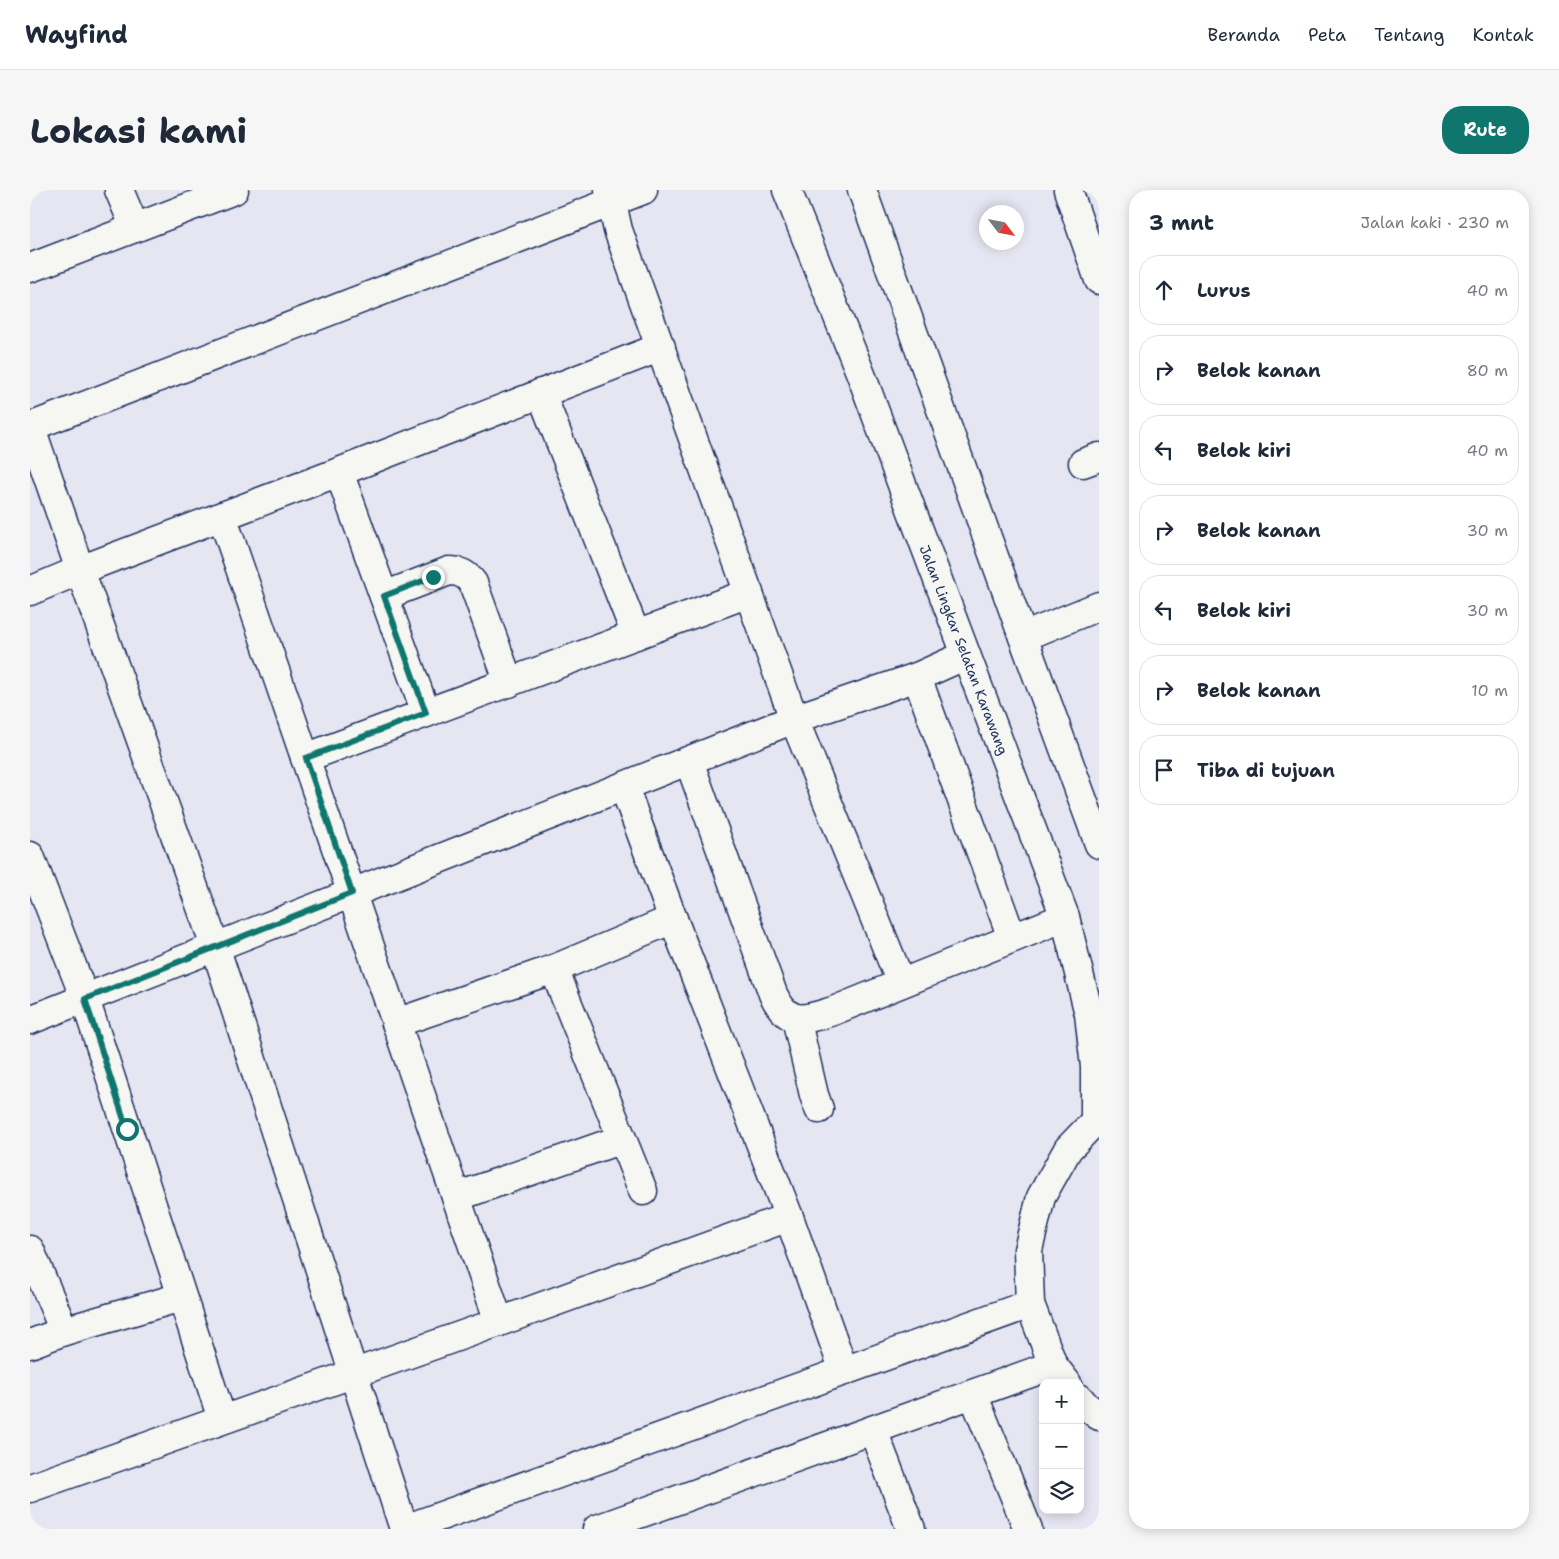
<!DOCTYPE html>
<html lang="id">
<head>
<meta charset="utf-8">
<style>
	body { margin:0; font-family:"Shantell Sans",sans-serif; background:#f6f6f7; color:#1f2937 }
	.controls { position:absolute; right:15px; bottom:15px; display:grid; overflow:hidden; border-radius:10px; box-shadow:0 2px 12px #0003 }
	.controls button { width:45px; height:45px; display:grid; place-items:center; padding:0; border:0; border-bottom:1px solid #e0e1e3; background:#fff; color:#1f2937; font:25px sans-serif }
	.compass { position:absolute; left:949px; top:15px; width:45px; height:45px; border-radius:50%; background:#fff; box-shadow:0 2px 12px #0003; rotate:122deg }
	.stop { position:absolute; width:15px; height:15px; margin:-11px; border:4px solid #0f766e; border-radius:50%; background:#fff }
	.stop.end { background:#0f766e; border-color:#fff; box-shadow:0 1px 5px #0008 }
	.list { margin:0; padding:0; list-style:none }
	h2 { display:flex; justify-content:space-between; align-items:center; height:65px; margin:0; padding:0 20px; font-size:21px }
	h2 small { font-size:16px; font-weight:400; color:#747a83 }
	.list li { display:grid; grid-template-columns:32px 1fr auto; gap:15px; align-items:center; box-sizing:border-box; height:70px; margin:0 10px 10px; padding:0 10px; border:1px solid #e0e1e3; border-radius:20px }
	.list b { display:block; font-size:19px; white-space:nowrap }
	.list em { font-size:16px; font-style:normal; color:#747a83 }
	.icon { flex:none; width:28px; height:28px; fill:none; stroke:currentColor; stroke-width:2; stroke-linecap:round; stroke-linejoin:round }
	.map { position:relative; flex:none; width:1069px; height:1339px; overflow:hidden; border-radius:20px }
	header { display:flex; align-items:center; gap:30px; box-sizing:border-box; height:70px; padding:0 25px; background:#fff; border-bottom:1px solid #e0e1e3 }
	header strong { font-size:24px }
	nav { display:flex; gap:28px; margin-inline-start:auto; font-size:18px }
	.intro { display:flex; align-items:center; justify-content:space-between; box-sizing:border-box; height:120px; padding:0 30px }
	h1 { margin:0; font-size:35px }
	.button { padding:12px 22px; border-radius:20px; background:#0f766e; color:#fff; font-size:18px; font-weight:700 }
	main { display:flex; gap:30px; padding:0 30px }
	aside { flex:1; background:#fff; border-radius:20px; box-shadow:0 2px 12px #0003 }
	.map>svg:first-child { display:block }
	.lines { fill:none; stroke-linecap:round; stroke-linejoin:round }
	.minor-casing { stroke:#1b2f5e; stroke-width:31 }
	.major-casing { stroke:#1b2f5e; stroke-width:31 }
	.minor { stroke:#f6f6f2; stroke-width:28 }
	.major { stroke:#f6f6f2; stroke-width:28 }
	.route { stroke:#0f766e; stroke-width:6 }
	.labels { text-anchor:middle; stroke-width:5; stroke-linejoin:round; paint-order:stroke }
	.street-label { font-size:14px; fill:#1b2f5e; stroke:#f6f6f2 }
</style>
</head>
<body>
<header>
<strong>Wayfind</strong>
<nav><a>Beranda</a><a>Peta</a><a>Tentang</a><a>Kontak</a></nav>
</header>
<div class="intro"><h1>Lokasi kami</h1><a class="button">Rute</a></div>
<main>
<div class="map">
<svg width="1069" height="1339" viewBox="0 0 1069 1339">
	<rect width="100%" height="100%" fill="#e6e6f2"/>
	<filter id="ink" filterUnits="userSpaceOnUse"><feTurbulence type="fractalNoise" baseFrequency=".02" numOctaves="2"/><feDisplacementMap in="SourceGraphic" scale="10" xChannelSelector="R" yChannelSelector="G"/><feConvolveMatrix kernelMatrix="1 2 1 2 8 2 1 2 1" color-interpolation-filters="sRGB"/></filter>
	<g filter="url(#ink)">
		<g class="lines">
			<g class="minor-casing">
				<g id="minor">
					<polyline points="89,0 105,38"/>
					<polyline points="579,0 588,40 764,529 871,793"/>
					<polyline points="1038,0 1069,90"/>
					<polyline points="0,78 204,0"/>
					<polyline points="511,203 606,445"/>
					<polyline points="0,235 50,380 185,756 374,1339"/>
					<polyline points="0,237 613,0"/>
					<polyline points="1053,273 1069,267"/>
					<polyline points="309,282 396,523"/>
					<polyline points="192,326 469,1132"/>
					<polyline points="0,401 50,380 309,282 631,157"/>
					<path d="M354 406 419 381C430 381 436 384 443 393L479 493"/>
					<polyline points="993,447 1069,416"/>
					<polyline points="887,487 982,748"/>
					<polyline points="275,568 719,403"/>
					<path d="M659 571 743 804C759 837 773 830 803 821L1035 727"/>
					<polyline points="594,597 643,729 759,1027 814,1181"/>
					<polyline points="0,666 55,809 192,1229"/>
					<polyline points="524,779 613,1001"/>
					<polyline points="766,828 784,905 789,919"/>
					<polyline points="0,830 764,529 887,487 936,465"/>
					<polyline points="366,833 524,779 643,729"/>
					<polyline points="426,1007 592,949"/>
					<polyline points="0,1060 34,1141"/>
					<polyline points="0,1154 34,1141 151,1107"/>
					<polyline points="943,1204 998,1339"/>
					<polyline points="843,1240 881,1339"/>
					<polyline points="0,1298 469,1132 759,1027"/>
					<polyline points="375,1339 1000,1114"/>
					<polyline points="567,1339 1023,1175"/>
				</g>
			</g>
			<g class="major-casing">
				<g id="major">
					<polyline points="757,0 832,187 877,308 1035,727 1059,824 1065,877 1065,931"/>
					<polyline points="832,0 993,447 1069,654"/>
					<polyline points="1037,1193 1023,1175 1000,1114 998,1060 1011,1007 1038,959 1065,931 1069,929"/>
					<polyline points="1050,1209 1056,1216 1069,1226"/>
				</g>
			</g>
			<use href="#minor" class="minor"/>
			<use href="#major" class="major"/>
		</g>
	</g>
	<g class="lines" filter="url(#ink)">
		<polyline class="route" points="97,939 55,809 322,703 276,568 396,523 354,406 403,387"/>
	</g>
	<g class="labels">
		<g class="street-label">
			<text transform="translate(934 460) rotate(69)" y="5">Jalan Lingkar Selatan Karawang</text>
		</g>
	</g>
</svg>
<div class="controls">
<button>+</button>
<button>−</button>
<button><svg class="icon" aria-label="layers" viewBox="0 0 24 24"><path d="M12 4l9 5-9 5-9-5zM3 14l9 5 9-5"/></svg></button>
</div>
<svg class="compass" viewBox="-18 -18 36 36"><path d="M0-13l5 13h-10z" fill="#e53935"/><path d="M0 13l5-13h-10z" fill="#747a83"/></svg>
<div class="stop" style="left:97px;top:939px"></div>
<div class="stop end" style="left:403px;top:387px"></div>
</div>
<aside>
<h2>3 mnt<small>Jalan kaki · 230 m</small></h2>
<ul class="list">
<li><svg class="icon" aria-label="ahead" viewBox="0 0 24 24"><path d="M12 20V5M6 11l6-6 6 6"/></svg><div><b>Lurus</b></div><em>40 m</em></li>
<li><svg class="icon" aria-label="right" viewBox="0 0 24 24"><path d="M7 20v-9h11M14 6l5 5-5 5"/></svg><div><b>Belok kanan</b></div><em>80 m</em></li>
<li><svg class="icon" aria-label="left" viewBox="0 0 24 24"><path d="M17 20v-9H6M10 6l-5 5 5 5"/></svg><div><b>Belok kiri</b></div><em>40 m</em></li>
<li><svg class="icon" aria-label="right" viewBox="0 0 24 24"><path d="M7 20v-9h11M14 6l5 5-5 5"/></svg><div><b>Belok kanan</b></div><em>30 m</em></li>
<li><svg class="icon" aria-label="left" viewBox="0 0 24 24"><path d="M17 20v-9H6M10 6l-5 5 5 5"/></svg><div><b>Belok kiri</b></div><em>30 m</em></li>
<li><svg class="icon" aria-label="right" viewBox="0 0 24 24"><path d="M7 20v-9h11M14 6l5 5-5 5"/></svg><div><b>Belok kanan</b></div><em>10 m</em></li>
<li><svg class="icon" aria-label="arrive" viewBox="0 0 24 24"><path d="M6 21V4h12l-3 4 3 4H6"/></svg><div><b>Tiba di tujuan</b></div></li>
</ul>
</aside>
</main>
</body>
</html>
